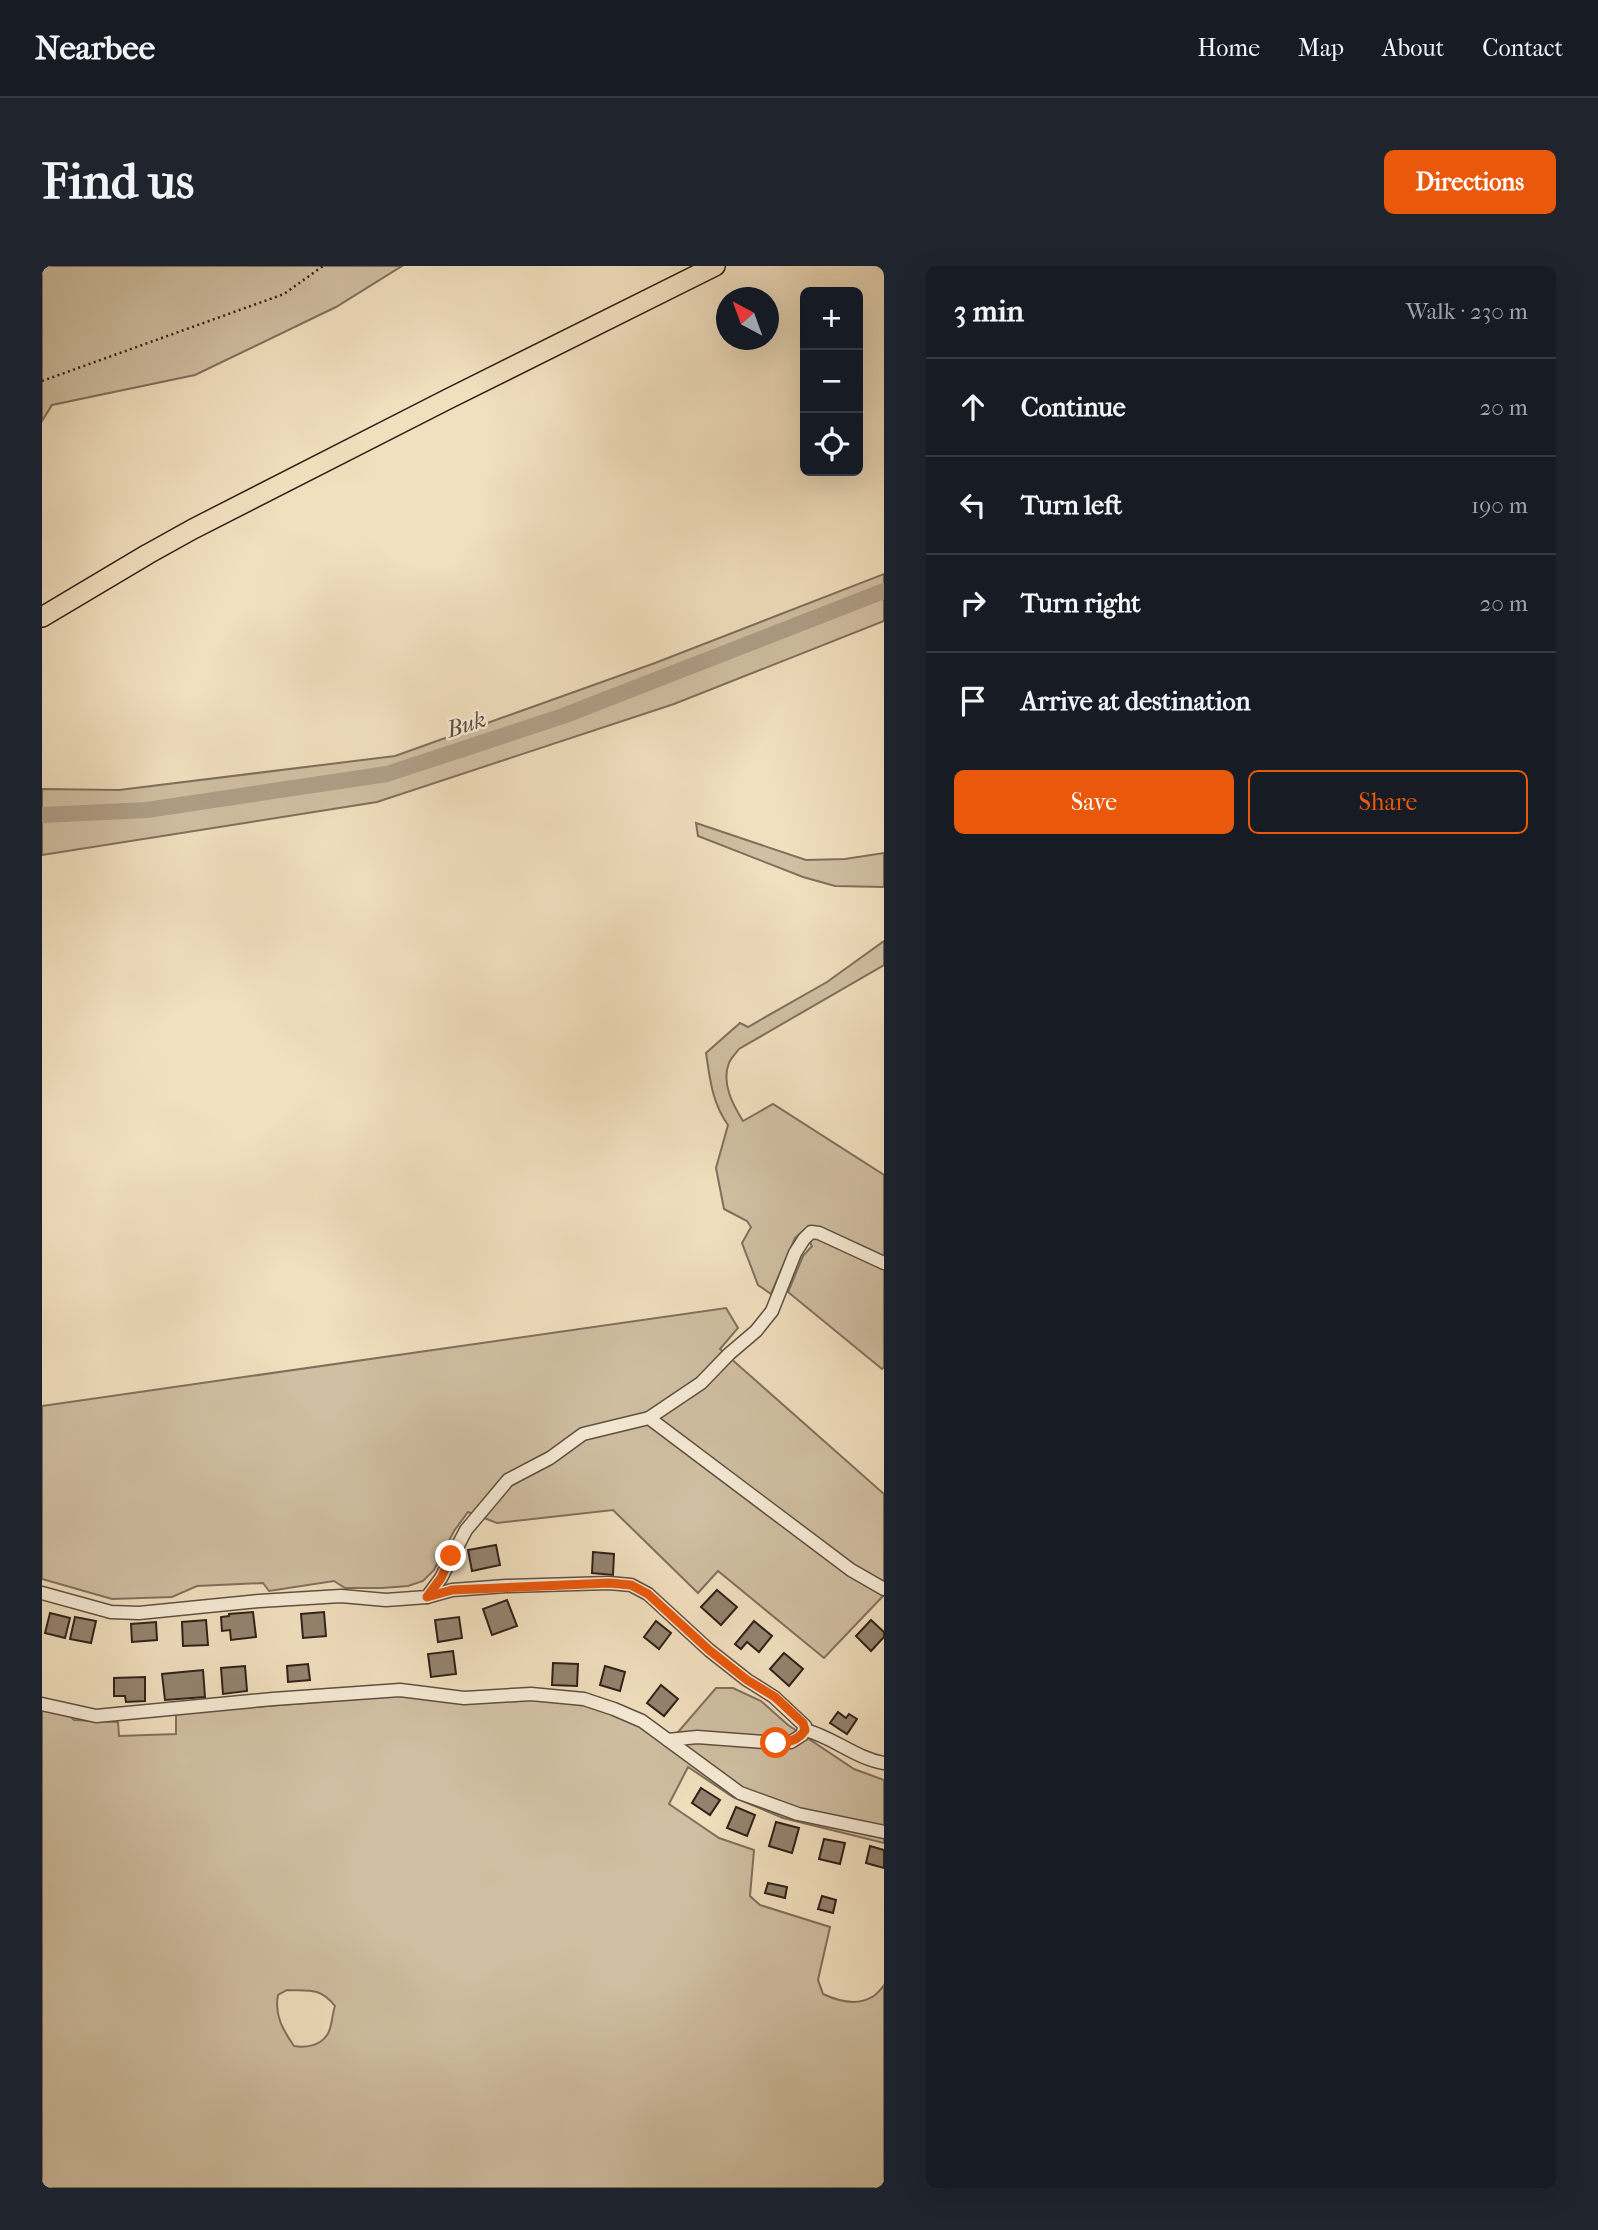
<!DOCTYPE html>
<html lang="en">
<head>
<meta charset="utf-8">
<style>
	body { margin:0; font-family:"IM FELL French Canon",serif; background:#20242c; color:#f1f3f6 }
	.controls { position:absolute; right:21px; top:21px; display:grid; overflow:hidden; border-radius:10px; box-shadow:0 7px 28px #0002 }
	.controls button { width:63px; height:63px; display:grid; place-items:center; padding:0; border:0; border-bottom:2px solid #363941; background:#171b24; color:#f1f3f6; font:35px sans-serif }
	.compass { position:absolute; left:674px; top:21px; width:63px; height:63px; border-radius:50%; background:#171b24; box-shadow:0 7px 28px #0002; rotate:319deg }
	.stop { position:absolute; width:21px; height:21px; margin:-16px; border:5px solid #ea580c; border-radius:50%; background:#fff }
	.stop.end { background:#ea580c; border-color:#fff; box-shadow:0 2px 7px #0008 }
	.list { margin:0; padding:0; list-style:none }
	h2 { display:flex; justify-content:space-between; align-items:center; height:91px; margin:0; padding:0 28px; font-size:30px }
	h2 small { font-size:23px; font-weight:400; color:#9ea1a6 }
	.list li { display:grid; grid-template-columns:46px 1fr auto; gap:21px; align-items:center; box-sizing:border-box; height:98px; padding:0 28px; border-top:2px solid #363941 }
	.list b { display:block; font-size:26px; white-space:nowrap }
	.list em { font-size:23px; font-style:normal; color:#9ea1a6 }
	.actions { display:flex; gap:14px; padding:21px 28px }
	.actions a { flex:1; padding:16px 0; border:2px solid #ea580c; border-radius:10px; text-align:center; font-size:24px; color:#ea580c }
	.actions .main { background:#ea580c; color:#fff }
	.icon { flex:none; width:38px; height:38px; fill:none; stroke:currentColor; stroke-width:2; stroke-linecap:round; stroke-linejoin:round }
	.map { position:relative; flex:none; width:842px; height:1922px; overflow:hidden; border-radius:10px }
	header { display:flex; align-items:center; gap:42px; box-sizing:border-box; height:98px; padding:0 35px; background:#171b24; border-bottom:2px solid #363941 }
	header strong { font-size:33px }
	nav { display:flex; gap:38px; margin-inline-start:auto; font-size:24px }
	.intro { display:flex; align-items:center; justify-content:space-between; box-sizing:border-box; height:168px; padding:0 42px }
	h1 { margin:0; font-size:49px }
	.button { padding:18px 32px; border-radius:10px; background:#ea580c; color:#fff; font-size:24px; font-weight:700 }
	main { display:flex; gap:42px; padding:0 42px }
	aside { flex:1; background:#171b24; border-radius:10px; box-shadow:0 7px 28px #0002 }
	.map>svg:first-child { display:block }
	.green { fill:#d0bfa2; stroke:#80705e; stroke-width:2; fill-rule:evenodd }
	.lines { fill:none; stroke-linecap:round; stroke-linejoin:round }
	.canal { stroke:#af9e86; stroke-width:16 }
	.building { fill:#94836f; stroke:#302019; stroke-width:2 }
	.minor-casing { stroke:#605042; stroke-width:15 }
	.primary-casing { stroke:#302019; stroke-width:22 }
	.path { stroke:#302019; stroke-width:2.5; stroke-dasharray:2 3.5; stroke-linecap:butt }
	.minor { stroke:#f6ead5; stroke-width:12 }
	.primary { stroke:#f1dfbe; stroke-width:19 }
	.route { stroke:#ea580c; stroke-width:9 }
	.labels { text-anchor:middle; stroke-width:5; stroke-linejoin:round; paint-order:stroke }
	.water-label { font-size:23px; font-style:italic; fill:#5c4c3f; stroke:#f6ead5 }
</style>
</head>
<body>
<header>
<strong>Nearbee</strong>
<nav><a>Home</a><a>Map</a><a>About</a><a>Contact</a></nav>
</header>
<div class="intro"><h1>Find us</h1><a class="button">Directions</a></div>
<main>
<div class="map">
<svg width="842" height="1922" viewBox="0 0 842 1922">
	<rect width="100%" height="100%" fill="#f1dfbe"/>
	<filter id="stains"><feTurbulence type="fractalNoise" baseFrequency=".00286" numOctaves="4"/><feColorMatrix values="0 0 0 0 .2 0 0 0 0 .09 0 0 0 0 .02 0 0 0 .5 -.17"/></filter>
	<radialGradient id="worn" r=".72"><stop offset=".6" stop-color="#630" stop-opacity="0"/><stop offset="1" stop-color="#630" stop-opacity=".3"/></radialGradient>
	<g class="green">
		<polygon points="0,0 360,0 294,41 153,109 10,139 0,155"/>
		<polygon points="842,308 842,355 632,438 335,536 0,589 0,523 77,524 353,490 613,397"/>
		<polygon points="654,557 764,594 803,593 842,587 842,621 793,620 761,611 656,570"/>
		<path d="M842 675V699L697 783C694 787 689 792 687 797 679 817 691 839 701 855L731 838 842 909V1101L840 1103 746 1026 761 990 770 980 762 964 753 972 729 1028 716 1019 700 977 709 961 705 955 682 943 674 902 686 859C670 837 668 813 664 787L698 757 706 761 785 716Z"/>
		<polygon points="684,1042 696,1062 678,1083 842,1228 842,1329 782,1392 676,1305 656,1327 571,1244 455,1257 426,1246 412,1265 392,1304 381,1315 366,1320 340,1322 303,1322 292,1315 227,1325 221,1317 155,1320 130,1331 70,1333 0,1313 0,1140"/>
		<path d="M674 1422H691L719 1435 746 1459 812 1503 842 1514V1577L741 1552 691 1531 646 1501 627 1538 677 1572 712 1584 708 1630 718 1639 788 1661 776 1714 781 1728C796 1735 815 1740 830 1731 834 1729 839 1723 842 1719V1922H0V1441L26 1448 32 1454 76 1456 77 1470 134 1468V1447L355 1430 487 1433 541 1438 597 1458 624 1480ZM245 1724C267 1725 278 1721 293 1740 290 1748 290 1763 285 1769 278 1780 263 1782 252 1780 241 1764 232 1749 236 1729Z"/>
	</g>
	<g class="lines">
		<polyline class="canal" points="0,549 105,544 345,508 521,450 842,325"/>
	</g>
	<g class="building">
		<polygon points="454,1279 458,1299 430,1305 426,1284"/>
		<polygon points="551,1286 572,1288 571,1309 550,1307"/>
		<polygon points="675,1324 695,1341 679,1359 659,1341"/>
		<polygon points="465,1334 475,1360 450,1369 441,1343"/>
		<polygon points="211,1346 214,1371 189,1374 188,1364 180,1365 179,1351 187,1350 187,1348"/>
		<polygon points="282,1346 284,1370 261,1372 259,1348"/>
		<polygon points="8,1347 28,1352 23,1372 3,1367"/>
		<polygon points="33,1351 54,1355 49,1377 28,1373"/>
		<polygon points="417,1351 420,1372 396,1376 393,1354"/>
		<polygon points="164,1354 166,1379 141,1380 140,1356"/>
		<polygon points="829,1354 842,1366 842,1371 829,1385 814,1370"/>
		<polygon points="614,1355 629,1367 617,1383 602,1371"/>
		<polygon points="712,1355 730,1370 717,1386 705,1376 699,1383 693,1378"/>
		<polygon points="114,1356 115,1374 90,1376 89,1358"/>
		<polygon points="411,1385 414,1408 389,1411 386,1388"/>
		<polygon points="742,1387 761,1403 747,1420 728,1403"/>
		<polygon points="511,1397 536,1398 535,1420 510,1419"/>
		<polygon points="266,1398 268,1414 246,1416 245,1400"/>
		<polygon points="203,1400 205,1425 181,1428 179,1402"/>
		<polygon points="563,1400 583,1406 578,1425 558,1419"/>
		<polygon points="161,1404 163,1431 123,1434 120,1408"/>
		<polygon points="103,1411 103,1435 84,1436 83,1430 72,1430 72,1412"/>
		<polygon points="619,1419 636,1433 622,1450 605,1437"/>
		<polygon points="796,1446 804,1452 807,1448 815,1453 805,1468 788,1457"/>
		<polygon points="659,1522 678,1534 668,1549 650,1537"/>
		<polygon points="694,1541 713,1549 705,1570 685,1562"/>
		<polygon points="734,1556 757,1562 750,1587 727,1580"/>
		<polygon points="782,1573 803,1577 798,1598 777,1593"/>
		<polygon points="828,1580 842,1584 842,1602 824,1597"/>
		<polygon points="726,1617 745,1621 743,1632 723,1627"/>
		<polygon points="780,1630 794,1634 791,1647 776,1643"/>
	</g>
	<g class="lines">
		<g class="minor-casing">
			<g id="minor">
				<polyline points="607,1152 659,1117 687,1088 714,1065 730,1045 753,987 762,973 769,966 777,967 842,997"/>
				<polyline points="0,1327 69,1346 97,1347 217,1335 299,1330 344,1334 385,1331 399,1312 424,1264 466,1214 508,1192 541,1168 607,1152 809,1304 842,1323"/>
				<polyline points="385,1331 410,1324 464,1320 567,1317 589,1319 606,1328 667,1384 705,1414 732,1431 763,1460 760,1469 749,1476 734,1477 655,1471 626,1474"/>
				<polyline points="0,1438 54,1450 231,1433 358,1424 422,1432 489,1428 542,1433 572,1443 600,1455 698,1527 756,1548 842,1566"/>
				<path d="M763 1464C791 1471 813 1492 842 1497"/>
			</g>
		</g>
		<g class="primary-casing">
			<polyline id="primary" points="0,351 106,288 151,263 406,133 673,0"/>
		</g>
		<polyline class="path" points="0,115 242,28 281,0"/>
		<use href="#minor" class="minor"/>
		<use href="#primary" class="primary"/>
	</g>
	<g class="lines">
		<path class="route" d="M409 1290 399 1312 385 1331 410 1324 567 1317 589 1319 606 1328 667 1384 705 1414 733 1431 761 1457 763 1464C756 1475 746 1476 734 1477"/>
	</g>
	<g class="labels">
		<g class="water-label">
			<text transform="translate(424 458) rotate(-18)" y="8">Buk</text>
		</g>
	</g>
	<rect width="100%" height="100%" filter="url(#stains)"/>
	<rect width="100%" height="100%" fill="url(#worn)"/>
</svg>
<div class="controls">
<button>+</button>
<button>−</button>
<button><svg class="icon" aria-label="locate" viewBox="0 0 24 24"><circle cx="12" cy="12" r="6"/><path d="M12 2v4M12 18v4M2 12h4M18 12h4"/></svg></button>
</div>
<svg class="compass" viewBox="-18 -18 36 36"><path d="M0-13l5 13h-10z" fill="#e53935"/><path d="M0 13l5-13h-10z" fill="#9ea1a6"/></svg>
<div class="stop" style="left:734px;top:1477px"></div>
<div class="stop end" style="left:409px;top:1290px"></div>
</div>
<aside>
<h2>3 min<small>Walk · 230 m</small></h2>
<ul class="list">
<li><svg class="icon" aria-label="ahead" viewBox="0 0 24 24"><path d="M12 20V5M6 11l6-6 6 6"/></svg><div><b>Continue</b></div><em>20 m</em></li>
<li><svg class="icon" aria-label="left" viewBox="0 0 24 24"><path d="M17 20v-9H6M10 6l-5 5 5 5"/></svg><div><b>Turn left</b></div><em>190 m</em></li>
<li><svg class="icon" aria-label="right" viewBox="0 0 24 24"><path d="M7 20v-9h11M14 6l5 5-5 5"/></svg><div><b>Turn right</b></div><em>20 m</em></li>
<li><svg class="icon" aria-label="arrive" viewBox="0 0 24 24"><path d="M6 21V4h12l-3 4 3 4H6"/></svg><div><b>Arrive at destination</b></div></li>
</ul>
<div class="actions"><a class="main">Save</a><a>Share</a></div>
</aside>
</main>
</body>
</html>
